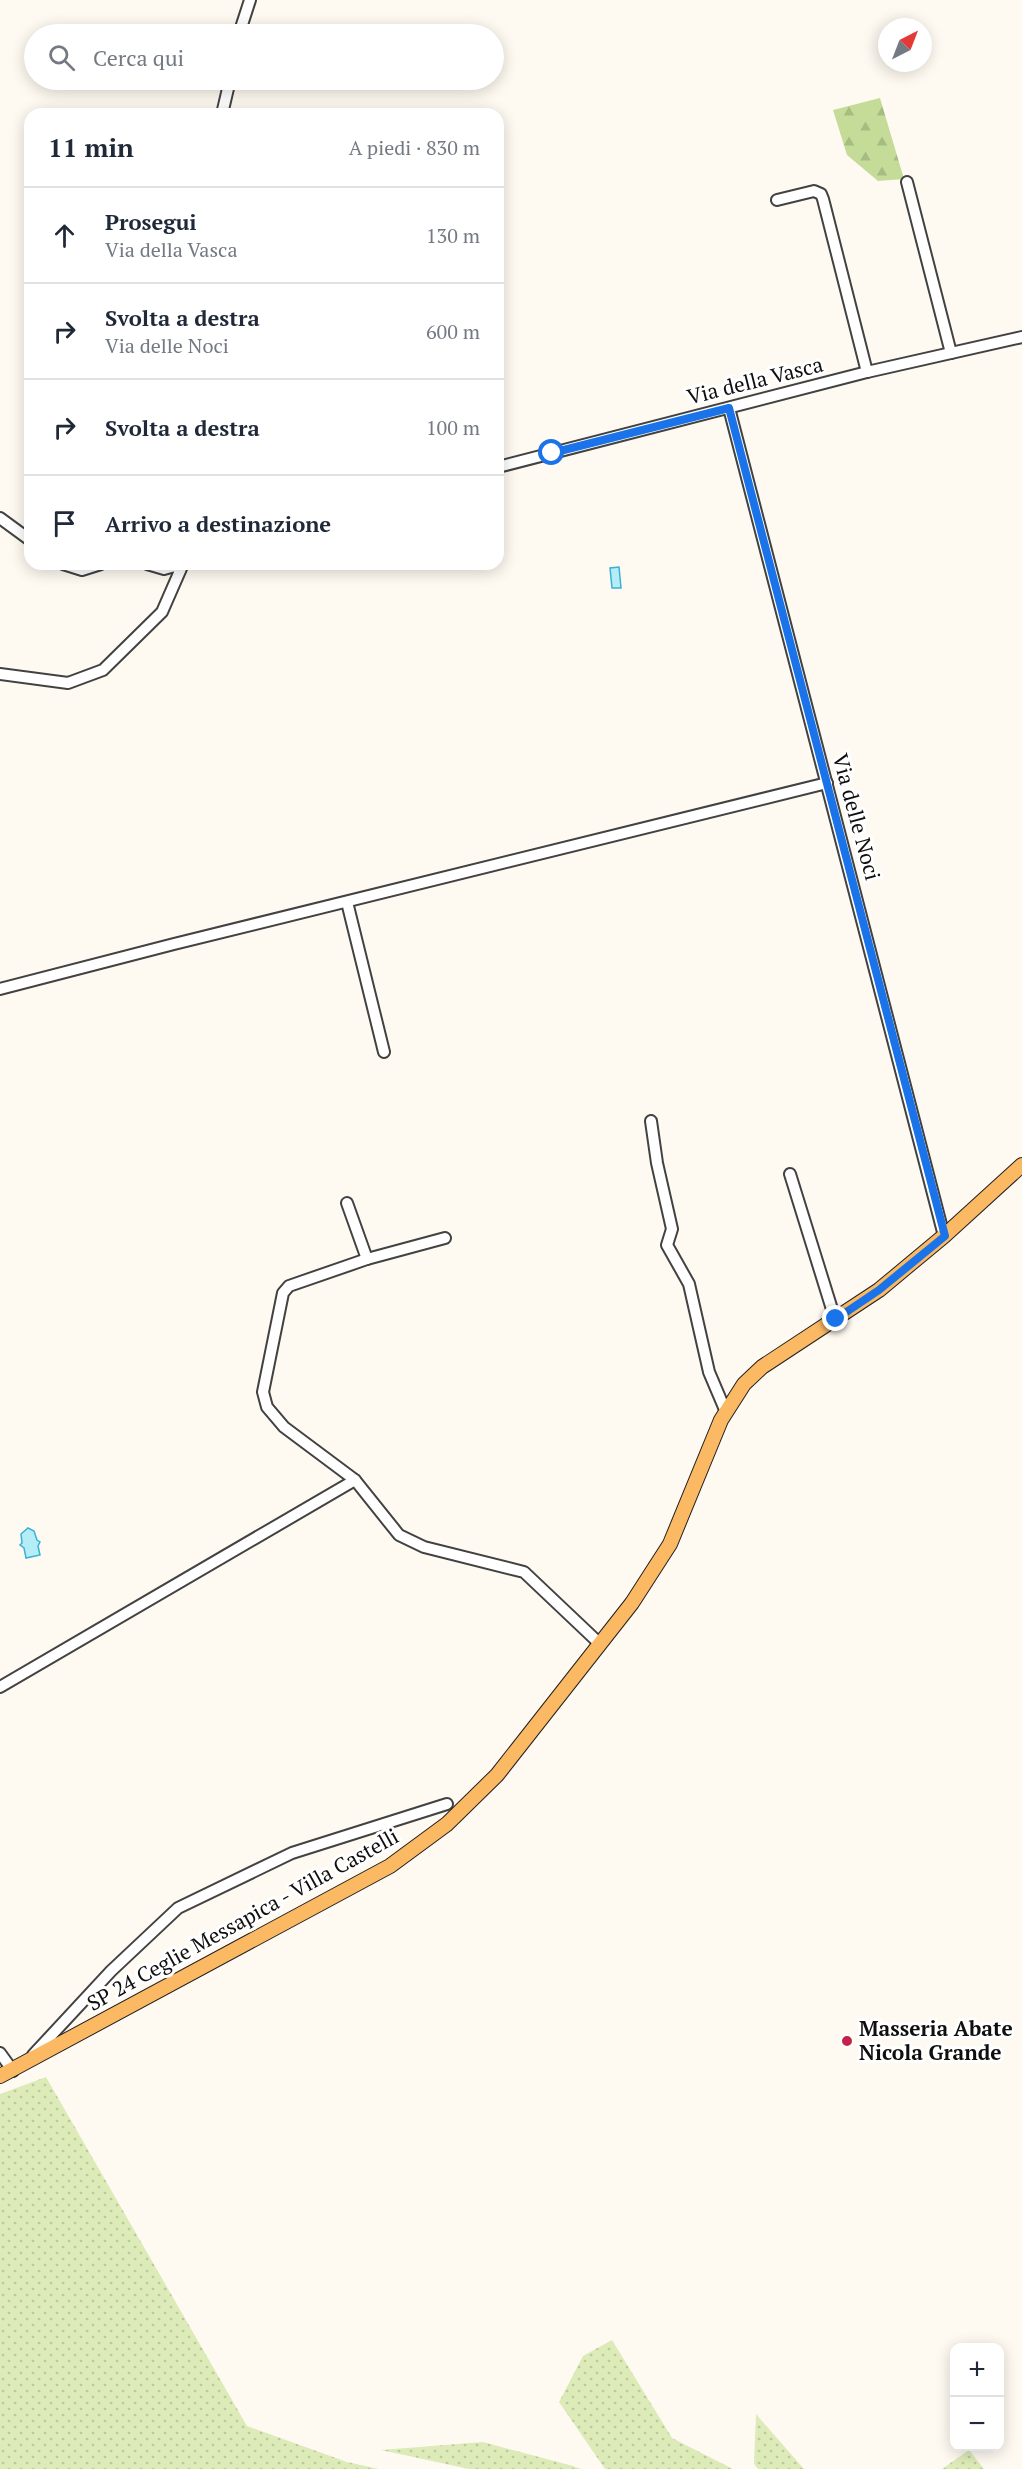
<!DOCTYPE html>
<html lang="it">
<head>
<meta charset="utf-8">
<style>
	body { margin:0; font-family:"PT Serif",serif; background:#f2f2f3; color:#1f2937 }
	.controls { position:absolute; right:18px; bottom:18px; display:grid; overflow:hidden; border-radius:12px; box-shadow:0 3px 15px #0003 }
	.controls button { width:54px; height:54px; display:grid; place-items:center; padding:0; border:0; border-bottom:2px solid #e0e1e3; background:#fff; color:#1f2937; font:30px sans-serif }
	.compass { position:absolute; left:878px; top:18px; width:54px; height:54px; border-radius:50%; background:#fff; box-shadow:0 3px 15px #0003; rotate:42deg }
	.stop { position:absolute; width:18px; height:18px; margin:-14px; border:4px solid #1a73e8; border-radius:50%; background:#fff }
	.stop.end { background:#1a73e8; border-color:#fff; box-shadow:0 2px 6px #0008 }
	.list { margin:0; padding:0; list-style:none }
	h2 { display:flex; justify-content:space-between; align-items:center; height:78px; margin:0; padding:0 24px; font-size:26px }
	h2 small { font-size:20px; font-weight:400; color:#747a83 }
	.list li { display:grid; grid-template-columns:39px 1fr auto; gap:18px; align-items:center; box-sizing:border-box; height:96px; padding:0 24px; border-top:2px solid #e0e1e3 }
	.list b { display:block; font-size:22px; white-space:nowrap }
	.list p { margin:0; font-size:20px; white-space:nowrap; color:#747a83 }
	.list em { font-size:20px; font-style:normal; color:#747a83 }
	.icon { flex:none; width:33px; height:33px; fill:none; stroke:currentColor; stroke-width:2; stroke-linecap:round; stroke-linejoin:round }
	.map { position:relative; flex:none; width:1022px; height:2469px; overflow:hidden }
	.search { position:absolute; background:#fff; box-shadow:0 3px 15px #0003; left:24px; top:24px; width:480px; height:66px; display:flex; align-items:center; gap:15px; box-sizing:border-box; padding:0 21px; border-radius:33px; color:#747a83; font-size:22px }
	.panel { position:absolute; background:#fff; box-shadow:0 3px 15px #0003; left:24px; top:108px; width:480px; height:462px; border-radius:18px }
	.map>svg:first-child { display:block }
	.grass { fill:url(#grass-dots) }
	.forest { fill:url(#forest-firs) }
	.water { fill:#b4ecf8; stroke:#39b3d1; stroke-width:1.5 }
	.lines { fill:none; stroke-linecap:round; stroke-linejoin:round }
	.minor-casing { stroke:#424242; stroke-width:14 }
	.major-casing { stroke:#202020; stroke-width:16 }
	.minor { stroke:#fff; stroke-width:10 }
	.major { stroke:#fcb964; stroke-width:14 }
	.route { stroke:#1a73e8; stroke-width:8 }
	.poi-dot { fill:#c4224a; stroke:#fff; stroke-width:2 }
	.labels { text-anchor:middle; stroke-width:6; stroke-linejoin:round; paint-order:stroke }
	.street-label { font-size:21px; fill:#0f0f0f; stroke:#fff }
	.poi-label { font-size:21px; font-weight:bold; fill:#0f0f0f; stroke:#fff; text-anchor:start }
</style>
</head>
<body>
<div class="map">
<svg width="1022" height="2469" viewBox="0 0 1022 2469">
	<defs>
		<pattern id="grass-dots" width="8" height="8" patternUnits="userSpaceOnUse" patternTransform="scale(1.5)"><rect width="8" height="8" fill="#ddebb9"/><path d="M2 2h.1M6 6h.1" fill="none" stroke="#bcc89e" stroke-width="1.8" stroke-linecap="round"/></pattern>
		<pattern id="forest-firs" width="22" height="20" patternUnits="userSpaceOnUse" patternTransform="scale(1.5)"><rect width="22" height="20" fill="#c4dc98"/><path d="M5 1l3.5 6h-7zM16 11l3.5 6h-7z" fill="#a7bc82"/></pattern>
	</defs>
	<rect width="100%" height="100%" fill="#fffaf1"/>
	<g class="grass">
		<polygon points="46,2077 247,2426 347,2462 379,2469 0,2469 0,2094"/>
		<polygon points="612,2340 672,2438 733,2469 605,2469 559,2402 583,2356"/>
		<polygon points="756,2414 804,2469 758,2469 754,2464"/>
		<polygon points="483,2442 573,2466 581,2469 469,2469 381,2450"/>
		<polygon points="969,2450 984,2469 942,2469"/>
	</g>
	<polygon class="forest" points="880,98 904,179 878,181 847,155 833,110"/>
	<g class="water">
		<polygon points="619,567 621,588 612,588 610,568"/>
		<polygon points="28,1528 34,1531 37,1540 40,1542 38,1546 40,1555 26,1558 24,1548 20,1545 22,1543 21,1534"/>
	</g>
	<g class="lines">
		<g class="minor-casing">
			<g id="minor">
				<polyline points="239,34 250,0"/>
				<polyline points="222,114 230,80"/>
				<polyline points="907,182 951,353"/>
				<polyline points="777,200 814,191 821,194 823,199 867,372"/>
				<polyline points="729,408 944,1236"/>
				<polyline points="498,467 867,372 1022,337"/>
				<polyline points="0,518 30,540"/>
				<polyline points="63,564 82,570 101,564"/>
				<polyline points="147,564 164,569 175,566 180,570"/>
				<polyline points="0,674 68,683 103,670 162,612 183,564"/>
				<polyline points="347,902 384,1052"/>
				<polyline points="0,989 174,944 827,783"/>
				<polyline points="651,1121 657,1163 672,1229 667,1245 689,1284 709,1372 726,1412"/>
				<polyline points="790,1174 835,1319"/>
				<polyline points="347,1203 367,1259"/>
				<polyline points="445,1238 367,1259 289,1286 283,1293 263,1392 267,1407 284,1427 355,1480 399,1535 424,1547 524,1572 600,1644"/>
				<polyline points="0,1687 355,1480"/>
				<polyline points="0,2053 13,2071"/>
				<polyline points="33,2055 111,1971 178,1908 292,1853 447,1804"/>
			</g>
		</g>
		<g class="major-casing">
			<polyline id="major" points="0,2076 390,1866 447,1824 497,1775 632,1603 670,1544 721,1420 744,1384 762,1367 879,1290 944,1236 1022,1165"/>
		</g>
		<use href="#minor" class="minor"/>
		<use href="#major" class="major"/>
	</g>
	<g class="lines">
		<polyline class="route" points="552,453 729,408 945,1236 879,1290 836,1319"/>
	</g>
	<circle class="poi-dot" cx="847" cy="2041" r="6"/>
	<g class="labels">
		<g class="street-label">
			<text transform="translate(755 381) rotate(-14)" y="7">Via della Vasca</text>
			<text transform="translate(856 817) rotate(75)" y="7">Via delle Noci</text>
			<text transform="translate(243 1920) rotate(-29)" y="7">SP 24 Ceglie Messapica - Villa Castelli</text>
		</g>
		<g class="poi-label">
			<text x="859" y="2036">Masseria Abate<tspan x="859" dy="24">Nicola Grande</tspan></text>
		</g>
	</g>
</svg>
<div class="controls">
<button>+</button>
<button>−</button>
</div>
<svg class="compass" viewBox="-18 -18 36 36"><path d="M0-13l5 13h-10z" fill="#e53935"/><path d="M0 13l5-13h-10z" fill="#747a83"/></svg>
<div class="stop" style="left:552px;top:453px"></div>
<div class="stop end" style="left:836px;top:1319px"></div>
<div class="search"><svg class="icon" aria-label="search" viewBox="0 0 24 24"><circle cx="10" cy="10" r="6"/><path d="M15 15l6 6"/></svg>Cerca qui</div>
<section class="panel">
<h2>11 min<small>A piedi · 830 m</small></h2>
<ul class="list">
<li><svg class="icon" aria-label="ahead" viewBox="0 0 24 24"><path d="M12 20V5M6 11l6-6 6 6"/></svg><div><b>Prosegui</b><p>Via della Vasca</p></div><em>130 m</em></li>
<li><svg class="icon" aria-label="right" viewBox="0 0 24 24"><path d="M7 20v-9h11M14 6l5 5-5 5"/></svg><div><b>Svolta a destra</b><p>Via delle Noci</p></div><em>600 m</em></li>
<li><svg class="icon" aria-label="right" viewBox="0 0 24 24"><path d="M7 20v-9h11M14 6l5 5-5 5"/></svg><div><b>Svolta a destra</b></div><em>100 m</em></li>
<li><svg class="icon" aria-label="arrive" viewBox="0 0 24 24"><path d="M6 21V4h12l-3 4 3 4H6"/></svg><div><b>Arrivo a destinazione</b></div></li>
</ul>
</section>
</div>
</body>
</html>
